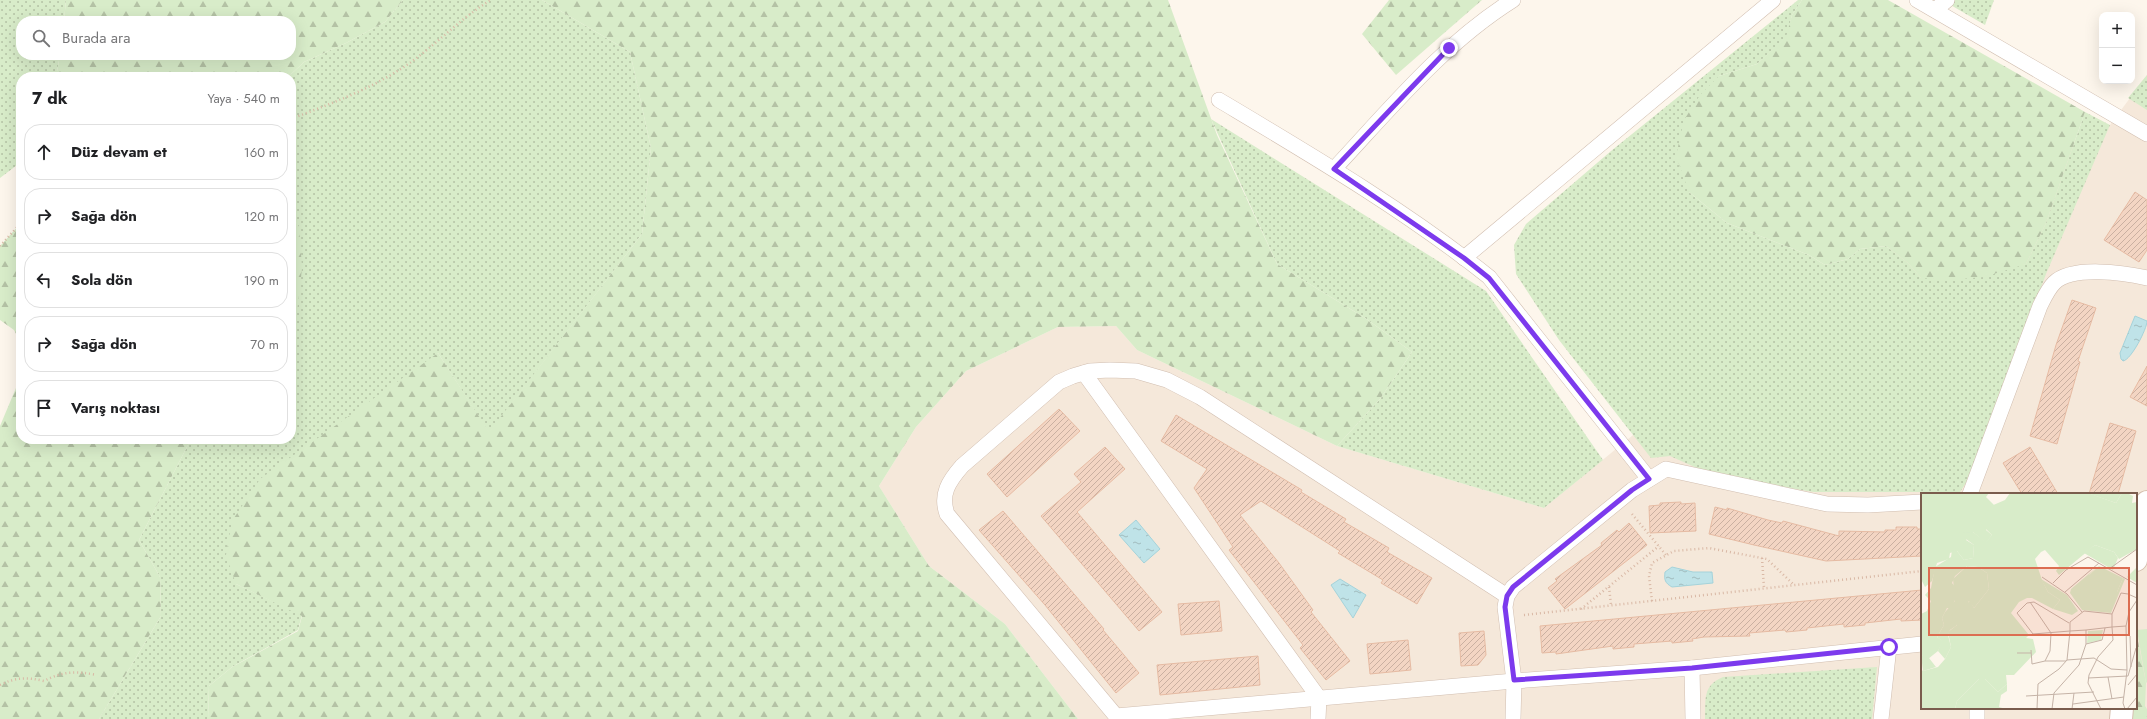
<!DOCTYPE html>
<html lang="tr">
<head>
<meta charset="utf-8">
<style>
	body { margin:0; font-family:Jost,sans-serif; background:#f6f6f6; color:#202124 }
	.controls { position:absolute; right:12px; top:12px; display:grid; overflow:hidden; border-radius:8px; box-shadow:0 4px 16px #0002 }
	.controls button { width:36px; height:36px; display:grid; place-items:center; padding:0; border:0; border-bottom:1px solid #e0e0e0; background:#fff; color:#202124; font:20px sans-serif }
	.stop { position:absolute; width:12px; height:12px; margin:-9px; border:3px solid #7c3aed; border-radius:50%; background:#fff }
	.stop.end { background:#7c3aed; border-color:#fff; box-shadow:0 1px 4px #0008 }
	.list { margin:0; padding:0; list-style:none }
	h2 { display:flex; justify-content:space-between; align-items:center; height:52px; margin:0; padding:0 16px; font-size:17px }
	h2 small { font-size:13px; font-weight:400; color:#757577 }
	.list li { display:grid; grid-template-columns:26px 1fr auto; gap:12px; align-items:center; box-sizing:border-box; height:56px; margin:0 8px 8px; padding:0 8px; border:1px solid #e0e0e0; border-radius:16px }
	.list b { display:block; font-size:15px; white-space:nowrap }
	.list em { font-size:13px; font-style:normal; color:#757577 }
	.icon { flex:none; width:22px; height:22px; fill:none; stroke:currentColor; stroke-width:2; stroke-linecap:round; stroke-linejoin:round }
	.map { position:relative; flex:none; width:2147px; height:719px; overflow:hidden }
	.search { position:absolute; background:#fff; box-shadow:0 4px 16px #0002; left:16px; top:16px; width:280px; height:44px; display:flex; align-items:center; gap:10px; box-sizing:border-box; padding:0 14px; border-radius:16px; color:#757577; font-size:15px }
	.panel { position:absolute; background:#fff; box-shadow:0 4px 16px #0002; left:16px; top:72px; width:280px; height:372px; border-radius:16px }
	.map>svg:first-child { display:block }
	.residential { fill:#f5e8da; fill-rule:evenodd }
	.grass { fill:url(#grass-dots) }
	.forest { fill:url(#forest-firs) }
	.garden { fill:#d8ecc9 }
	.water { fill:url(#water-ripples); stroke:#a5d3da }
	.building { fill:url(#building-hatch); stroke:#e6bba3 }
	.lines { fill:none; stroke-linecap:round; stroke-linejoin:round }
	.street-casing { stroke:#d1beb0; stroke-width:16 }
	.secondary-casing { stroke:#d6c0b0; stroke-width:24 }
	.path { stroke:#d9b8a5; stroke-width:2.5; stroke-dasharray:1 3; stroke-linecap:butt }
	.street { stroke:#fff; stroke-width:15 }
	.secondary { stroke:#fff; stroke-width:22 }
	.route { stroke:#7c3aed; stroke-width:5 }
	.inset-road { fill:none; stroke:#c5b3a7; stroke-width:1 }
	.view { fill:#dc6d51; fill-opacity:0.15; stroke:#dc6d51; stroke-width:2 }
	.inset-edge { fill:none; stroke:#7a5c4d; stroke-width:2 }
</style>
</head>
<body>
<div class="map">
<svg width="2147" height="719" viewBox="0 0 2147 719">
	<defs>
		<pattern id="grass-dots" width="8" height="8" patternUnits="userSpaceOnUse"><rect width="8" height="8" fill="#d8ecc9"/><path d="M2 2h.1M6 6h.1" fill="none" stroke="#b4c2a5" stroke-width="1.8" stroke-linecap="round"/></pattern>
		<pattern id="forest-firs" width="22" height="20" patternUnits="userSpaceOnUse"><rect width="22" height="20" fill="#d8ecc9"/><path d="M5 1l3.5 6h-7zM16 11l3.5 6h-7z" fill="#b4c2a5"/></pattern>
		<pattern id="water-ripples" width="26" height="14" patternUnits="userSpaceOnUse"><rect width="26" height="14" fill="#bfe3e8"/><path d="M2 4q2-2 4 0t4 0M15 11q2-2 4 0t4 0" fill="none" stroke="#a0bbbe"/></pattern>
		<pattern id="building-hatch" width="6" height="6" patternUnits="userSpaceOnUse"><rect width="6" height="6" fill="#f3d5c3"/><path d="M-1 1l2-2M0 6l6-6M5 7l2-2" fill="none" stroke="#cab0a1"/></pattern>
	</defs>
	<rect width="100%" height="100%" fill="#fdf6ec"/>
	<path class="residential" d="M2147 75V719H1078L1005 624 929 566 879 486 916 427 966 371 1058 327 1116 326 1137 350 1337 446 1544 508 1788 308 2110 125ZM1922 494H2136V708H1922Z"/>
	<g class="grass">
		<polygon points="0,0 66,0 64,21 21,21 21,55 60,55 56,77 21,77 21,162 0,178"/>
		<polygon points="403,0 542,0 630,52 651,148 642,234 489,433 438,353 236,584 302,615 298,630 232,667 209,686 208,719 99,719 161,616 160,577 139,540 191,439 291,439 291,338 295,330 299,228 291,213 291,77 288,77 304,62 346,43 385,22"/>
		<polygon points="1798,0 1802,0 1792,15 1787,37 1757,64 1719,76 1689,192 1727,223 1809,255 1825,265 1848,259 1860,249 1886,246 1908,263 1921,278 2026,264 2046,223 2085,112 2110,125 2046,274 1973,472 1960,492 1814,492 1763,484 1697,468 1670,456 1651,458 1559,340 1516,274 1514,245 1526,224 1611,151"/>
		<polygon points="1942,0 1994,0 1985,25"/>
		<polygon points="2147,75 2147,110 2128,98"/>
		<polygon points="1211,119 1486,291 1603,460 1544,508 1337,446 1380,399 1412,352 1365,318 1277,264"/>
		<path d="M1877 667 1872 719H1705C1706 699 1702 686 1723 677Z"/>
	</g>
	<g class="forest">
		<polygon points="66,0 403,0 385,22 346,43 304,62 288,77 56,77 60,55 291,55 291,21 64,21"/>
		<polygon points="542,0 1168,0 1217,135 1277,264 1365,318 1412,352 1380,399 1337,446 1137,350 1116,326 1058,327 966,371 916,427 879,486 929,566 1005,624 1078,719 208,719 209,686 232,667 298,631 302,616 236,584 226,555 232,521 260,479 438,353 489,432 642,234 651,148 630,52"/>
		<polygon points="1389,0 1482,0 1396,75 1362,34"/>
		<polygon points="1802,0 1888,0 2085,112 2046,223 2026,264 1984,277 1948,280 1921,278 1908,263 1886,246 1860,249 1848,259 1825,265 1809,255 1727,223 1689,192 1676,156 1684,120 1700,95 1719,76 1757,64 1786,37 1792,15"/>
		<polygon points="291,213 299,227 302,268 295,330 291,338"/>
		<polygon points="21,223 21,343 14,330 0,320 0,246"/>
		<polygon points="21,376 21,439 191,439 139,540 160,577 161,616 99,719 0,719 0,426"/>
		<polygon points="2136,630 2146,683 2145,706 2147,709 2147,719 2129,719 2129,708 2136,708"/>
	</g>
	<polygon class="garden" points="2147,629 2147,682 2146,683 2137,630"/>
	<g class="water">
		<path d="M2135 316 2147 321C2147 329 2131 360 2123 361L2121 359 2120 353Z"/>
		<polygon points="1136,520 1160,549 1144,563 1119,535"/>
		<path d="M1672 567 1693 572H1712L1713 583 1672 587C1665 583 1664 580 1665 572Z"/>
		<polygon points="1340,579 1366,595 1353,618 1331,585"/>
	</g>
	<g class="building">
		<polygon points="2135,192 2147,200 2147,250 2139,262 2104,240"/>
		<polygon points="2072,300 2096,308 2078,361 2080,362 2057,444 2030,436 2056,345"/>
		<polygon points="2147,366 2147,406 2130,397"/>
		<polygon points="1059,409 1080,431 1007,497 987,474"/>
		<polygon points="1176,415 1302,490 1301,492 1346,519 1344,522 1389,548 1387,552 1432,578 1417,604 1381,583 1383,580 1338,553 1340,551 1261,501 1240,515 1279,563 1313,610 1311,612 1350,661 1326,680 1300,648 1303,645 1229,550 1233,547 1194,488 1207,469 1161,441"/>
		<polygon points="2110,423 2136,431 2118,494 2089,494"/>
		<polygon points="1105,447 1125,469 1077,512 1162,612 1139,631 1041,516 1081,482 1074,474"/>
		<polygon points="2030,447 2058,494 2022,494 2003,463"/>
		<polygon points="1681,502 1681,504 1695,503 1696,531 1650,533 1649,506 1660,505 1660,503"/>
		<polygon points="1715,507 1727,510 1727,508 1768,520 1782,523 1783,521 1839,536 1839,531 1885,532 1885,530 1896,530 1896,527 1917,527 1917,529 1922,529 1922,556 1826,561 1754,545 1709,534"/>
		<polygon points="1003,511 1104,629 1103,630 1139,673 1116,693 1045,605 979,530"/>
		<polygon points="1629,523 1647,545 1565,609 1548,588 1557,581 1555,579 1602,545 1601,543 1617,530 1619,532"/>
		<polygon points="1922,590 1922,620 1901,621 1901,619 1865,623 1865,625 1844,627 1844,624 1807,628 1807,630 1786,632 1785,630 1749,633 1750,636 1704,637 1692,639 1693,641 1672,643 1672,641 1634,644 1634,647 1613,649 1613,646 1556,654 1556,652 1542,653 1540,626"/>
		<polygon points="1219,601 1222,631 1181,635 1178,604"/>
		<polygon points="1484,631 1486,655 1478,665 1461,666 1459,633"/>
		<polygon points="1408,640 1411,670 1370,674 1367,644"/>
		<polygon points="1258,656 1260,685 1160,695 1157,665"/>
	</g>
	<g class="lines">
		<g class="street-casing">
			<g id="street">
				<polyline points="1917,0 2147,134"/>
				<polyline points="1935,10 1947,0"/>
				<path d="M1219 100C1311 155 1405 210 1489 277L1649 479"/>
				<path d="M1334 169C1390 109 1443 44 1513 0"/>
				<polyline points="1464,258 1773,0"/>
				<polyline points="1084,373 1319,698 1318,719"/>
				<path d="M1970 494 2040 306C2044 298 2048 289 2054 283 2072 265 2125 273 2147 278"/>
				<path d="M1507 596 1200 397 1167 380 1136 371 1110 370 1090 371 1073 376 1059 382 962 466C949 481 940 494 947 514L1116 716 1514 681 1513 719"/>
				<polyline points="1692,668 1922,644"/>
				<polyline points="1693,719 1692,668 1514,681 1505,607 1507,596 1513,587 1632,490 1666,469 1827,504 1868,505 1922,502"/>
				<polyline points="1881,719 1889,647"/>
				<polyline points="1977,719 1977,708"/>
			</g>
		</g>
		<g class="secondary-casing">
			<g id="secondary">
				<polyline points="2136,560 2141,523 2147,502"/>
				<polyline points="2121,719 2122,708"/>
			</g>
		</g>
		<g class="path">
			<path d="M291 119C327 105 366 91 399 70 432 50 457 20 491 0"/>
			<polyline points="0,246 21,223"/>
			<polyline points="1632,514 1666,555"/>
			<polyline points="1762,558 1764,588"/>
			<polyline points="1609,587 1611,605"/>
			<polyline points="1652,601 1649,576 1652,563 1674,551 1709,548 1767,559 1794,585"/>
			<polyline points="1581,609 1659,546"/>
			<polyline points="1524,615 1922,571"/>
			<path d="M0 685C16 677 27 677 44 681 63 671 76 671 97 675"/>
		</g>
		<use href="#street" class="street"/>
		<use href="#secondary" class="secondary"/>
	</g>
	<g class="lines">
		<polyline class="route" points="1449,48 1334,169 1464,258 1489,278 1649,479 1632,490 1513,587 1507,596 1505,607 1514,680 1692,668 1889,647"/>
	</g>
	<g transform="translate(1921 493)">
		<rect width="216" height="216" fill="#fdf6ec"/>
		<path d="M0 0H68L65 4 73 12 65 37 71 42 65 50 52 39 45 47 53 52 52 65 43 67 36 58 29 60 28 66 16 70 11 88 4 94 0 86ZM201 0 195 10 169 1V0ZM174 52 193 59 197 65 192 77 163 60ZM46 73 57 74 66 80 68 96 53 115 48 108 35 133 29 137 27 142 30 154 24 166 17 158 21 148 16 144 23 132 21 125 24 119 34 108 32 86ZM176 74 168 82 178 99H196L202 85 204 86 190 120 161 117 149 100 150 96ZM216 74V90L206 84ZM120 86 146 102 157 118 151 122 132 116 139 107 127 99ZM182 137 180 147 166 150 167 138ZM0 162 8 165 15 174 2 178ZM58 186H64L77 199 86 191V198L80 202 78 214 85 216H34L36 208Z" fill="#d8ecc9"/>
		<path d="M89 0H167L195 10 201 0H206L212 3 211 10 216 9V56L198 66 193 59 174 52 138 82 135 78 138 73 124 57 120 59 114 66 121 87 127 99 139 107 132 116 111 105H106L98 109 90 120 108 142 105 145 112 146 115 159 93 182H85L86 191 77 199 64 186H58L36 208 34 216H0V176L2 178 17 174 24 166 30 154 27 139 36 132 30 129 29 123 49 108 53 115 68 96 66 80 57 74 46 73 34 83 31 90 36 96 35 105 30 116 26 115 21 125 23 132 16 144 22 148 17 158 7 166 0 162V121L6 118 10 108 4 102 10 95 14 74 30 64 31 57 36 58 43 67 52 65 53 52 41 43 42 40 52 39 65 49 71 42 59 30 70 13 84 7ZM178 73 202 85 196 99H178L165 93 166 84Z" fill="#d8ecc9"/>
		<path class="inset-road" d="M188 76 216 56M121 84 146 101 161 119M132 90 145 77 167 64 216 92M144 99 178 70M109 109 130 140 129 158 124 168H145M165 137 191 134V121M209 143 210 174M165 151 181 147 184 135M110 157 111 171 124 168M96 160H110M146 167 149 138 112 141 96 120 106 110 113 109 148 130M187 184 191 206M167 185 207 183 215 155M207 192 216 181M105 203 173 199M152 211 203 204M116 216 117 191 138 176 146 167 173 165 190 176 206 177M131 216 133 200 158 172 165 151V137L149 138V129L163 118 191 121 200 100 207 101 216 105M151 216 153 200M180 216 167 190 168 182 177 164 192 147 191 134 205 133M204 216 202 210 206 178 205 133 208 119 216 107M206 216 216 204"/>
		<path class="view" d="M8 75H208V142H8Z"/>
		<rect width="216" height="216" class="inset-edge"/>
	</g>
</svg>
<div class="controls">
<button>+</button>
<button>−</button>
</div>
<div class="stop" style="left:1889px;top:647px"></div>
<div class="stop end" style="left:1449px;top:48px"></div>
<div class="search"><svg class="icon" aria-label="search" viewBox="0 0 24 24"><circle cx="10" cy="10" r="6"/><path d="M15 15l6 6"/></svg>Burada ara</div>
<section class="panel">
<h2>7 dk<small>Yaya · 540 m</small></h2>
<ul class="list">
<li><svg class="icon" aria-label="ahead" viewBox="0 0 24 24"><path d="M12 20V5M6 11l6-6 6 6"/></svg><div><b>Düz devam et</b></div><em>160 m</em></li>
<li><svg class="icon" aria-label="right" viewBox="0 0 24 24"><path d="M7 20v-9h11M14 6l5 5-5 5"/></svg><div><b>Sağa dön</b></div><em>120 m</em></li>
<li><svg class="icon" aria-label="left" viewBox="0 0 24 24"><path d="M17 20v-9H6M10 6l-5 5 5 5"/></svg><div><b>Sola dön</b></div><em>190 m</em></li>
<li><svg class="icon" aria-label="right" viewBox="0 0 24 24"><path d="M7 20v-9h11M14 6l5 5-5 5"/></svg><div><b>Sağa dön</b></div><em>70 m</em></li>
<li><svg class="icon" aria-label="arrive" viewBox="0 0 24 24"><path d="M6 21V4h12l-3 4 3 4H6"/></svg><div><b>Varış noktası</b></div></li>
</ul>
</section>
</div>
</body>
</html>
